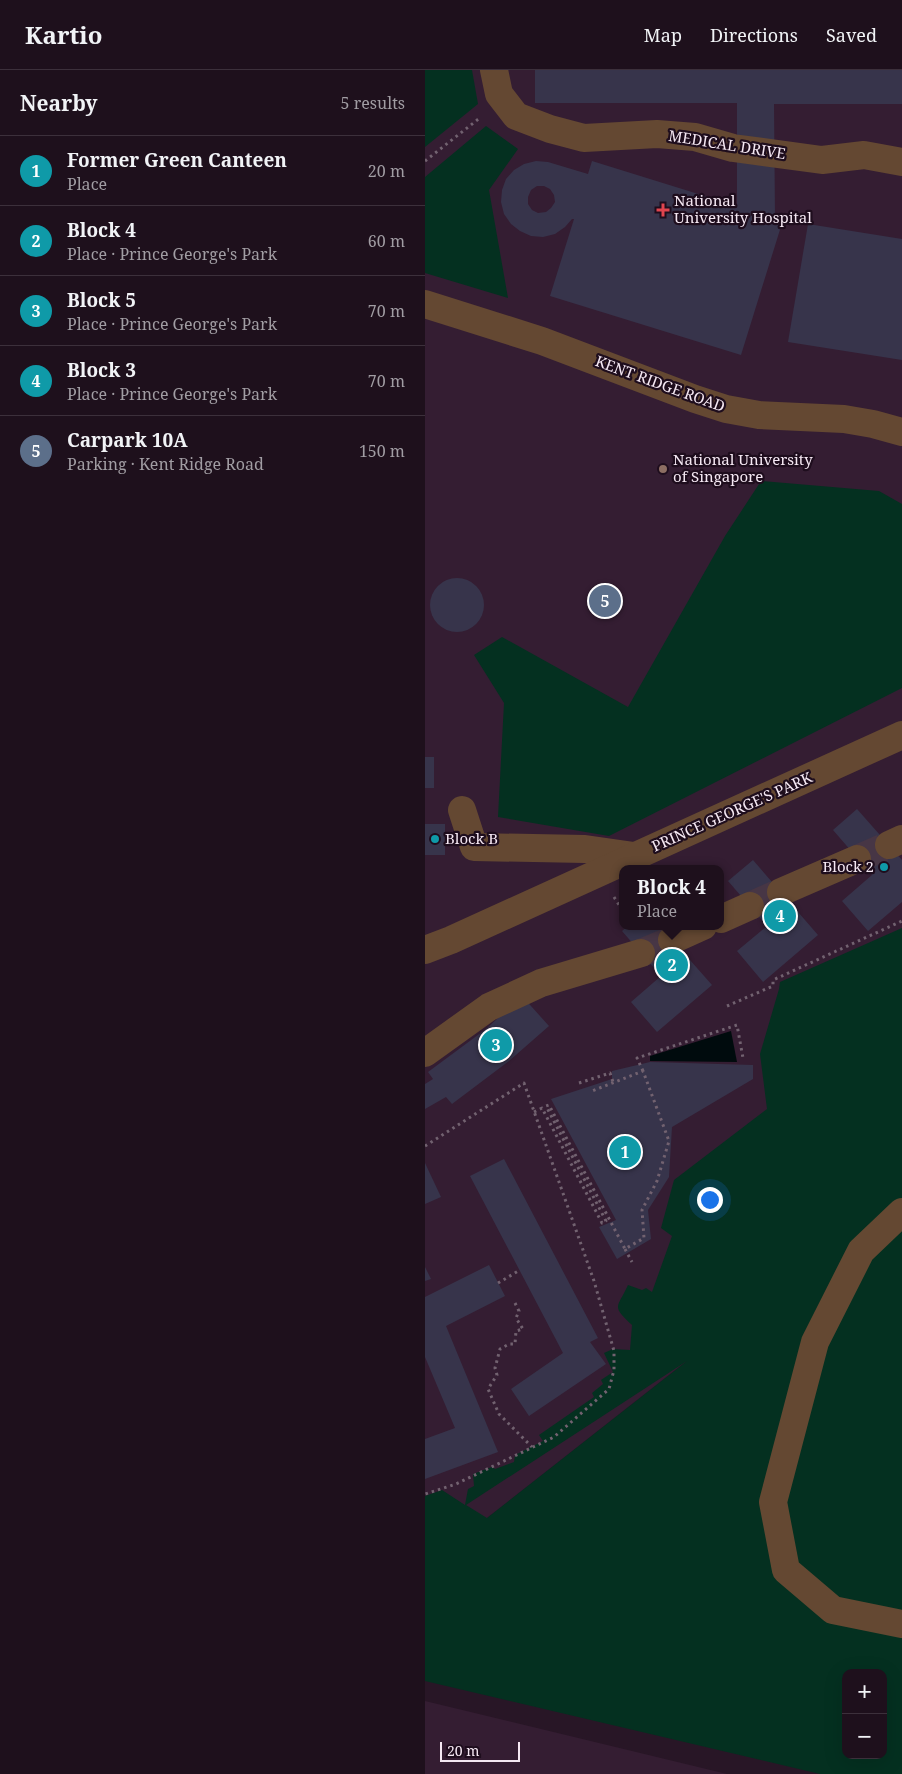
<!DOCTYPE html>
<html lang="en">
<head>
<meta charset="utf-8">
<style>
	body { margin:0; font-family:"Noto Serif",serif; background:#261925; color:#f1f3f6 }
	.controls { position:absolute; right:15px; bottom:15px; display:grid; overflow:hidden; border-radius:10px; box-shadow:0 5px 20px #0002 }
	.controls button { width:45px; height:45px; display:grid; place-items:center; padding:0; border:0; border-bottom:1px solid #3c303b; background:#1e101c; color:#f1f3f6; font:25px sans-serif }
	.scale { position:absolute; left:15px; bottom:12px; width:80px; box-sizing:border-box; padding-left:5px; border:2px solid #f5e8f3; border-top:0; font-size:14px; line-height:18px; white-space:nowrap; color:#f5e8f3; -webkit-text-stroke:4px #1e0d1d; paint-order:stroke }
	.you { position:absolute; left:284px; top:1129px; width:18px; height:18px; margin:-12px; border:4px solid #fff; border-radius:50%; background:#1a73e8; box-shadow:0 0 0 8px #1a73e833 }
	.badge { display:grid; place-items:center; width:32px; height:32px; border-radius:50%; background:#1a73e8; color:#fff; font-size:16px; font-weight:700 }
	.pin { position:absolute; translate:-50% -50%; border:2px solid #fff; box-shadow:0 1px 5px #0006 }
	.popup { position:absolute; left:194px; top:795px; width:105px; height:65px; box-sizing:border-box; display:grid; place-content:center; border-radius:10px; background:#1e101c; filter:drop-shadow(0 1px 4px #0005); font-size:16px; white-space:nowrap; color:#a19da3 }
	.popup b { font-size:19px; color:#f1f3f6 }
	.popup::after { content:''; position:absolute; left:50%; top:100%; margin-left:-10px; border:10px solid transparent; border-top-color:#1e101c }
	.list { margin:0; padding:0; list-style:none }
	h2 { display:flex; justify-content:space-between; align-items:center; height:65px; margin:0; padding:0 20px; font-size:21px }
	h2 small { font-size:16px; font-weight:400; color:#a19da3 }
	.list li { display:grid; grid-template-columns:32px 1fr auto; gap:15px; align-items:center; box-sizing:border-box; height:70px; padding:0 20px; border-top:1px solid #3c303b }
	.list b { display:block; font-size:19px; white-space:nowrap }
	.list p { margin:0; font-size:16px; white-space:nowrap; color:#a19da3 }
	.list em { font-size:16px; font-style:normal; color:#a19da3 }
	.map { position:relative; flex:none; width:477px; height:1704px; overflow:hidden }
	header { display:flex; align-items:center; gap:30px; box-sizing:border-box; height:70px; padding:0 25px; background:#1e101c; border-bottom:1px solid #3c303b }
	header strong { font-size:24px }
	nav { display:flex; gap:28px; margin-inline-start:auto; font-size:18px }
	main { display:flex }
	aside { flex:1; background:#1e101c }
	.map>svg:first-child { display:block }
	.built { fill:#341d32; fill-rule:evenodd }
	.green { fill:#043020; fill-rule:evenodd }
	.water { fill:#000b0d }
	.building { fill:#37344b; fill-rule:evenodd }
	.lines { fill:none; stroke-linecap:round; stroke-linejoin:round }
	.minor-tunnel { stroke:#473645; stroke-width:28; stroke-dasharray:28 14; stroke-linecap:butt }
	.path { stroke:#726270; stroke-width:3; stroke-dasharray:2.5 4; stroke-linecap:butt }
	.minor { stroke:#644832; stroke-width:28 }
	.health-dot { fill:#e0444e; stroke:#1e0d1d; stroke-width:2 }
	.education-dot { fill:#8d6e63; stroke:#1e0d1d; stroke-width:2 }
	.culture-dot { fill:#0f9aa8; stroke:#1e0d1d; stroke-width:2 }
	.labels { text-anchor:middle; stroke-width:4.5; stroke-linejoin:round; paint-order:stroke }
	.street-label { font-size:15px; fill:#f5e8f3; stroke:#1e0d1d }
	.poi-label { font-size:15px; fill:#f5e8f3; stroke:#1e0d1d; text-anchor:start }
</style>
</head>
<body>
<header>
<strong>Kartio</strong>
<nav><a>Map</a><a>Directions</a><a>Saved</a></nav>
</header>
<main>
<aside>
<h2>Nearby<small>5 results</small></h2>
<ul class="list">
<li><span class="badge" style="background:#0f9aa8">1</span><div><b>Former Green Canteen</b><p>Place</p></div><em>20 m</em></li>
<li><span class="badge" style="background:#0f9aa8">2</span><div><b>Block 4</b><p>Place · Prince George's Park</p></div><em>60 m</em></li>
<li><span class="badge" style="background:#0f9aa8">3</span><div><b>Block 5</b><p>Place · Prince George's Park</p></div><em>70 m</em></li>
<li><span class="badge" style="background:#0f9aa8">4</span><div><b>Block 3</b><p>Place · Prince George's Park</p></div><em>70 m</em></li>
<li><span class="badge" style="background:#5c6f8a">5</span><div><b>Carpark 10A</b><p>Parking · Kent Ridge Road</p></div><em>150 m</em></li>
</ul>
</aside>
<div class="map">
<svg width="477" height="1704" viewBox="0 0 477 1704">
	<rect width="100%" height="100%" fill="#281626"/>
	<g class="built">
		<path d="M0 0H477V1068L268 1286 62 1448 0 1464ZM198 799H296V856H198Z"/>
		<polygon points="0,1631 302,1704 0,1704"/>
	</g>
	<g class="green">
		<polygon points="0,0 47,0 53,34 0,77"/>
		<polygon points="61,56 93,79 64,120 83,228 0,203 0,107"/>
		<polygon points="336,411 454,421 477,434 477,618 184,766 73,747 79,633 49,585 77,567 203,637 300,466"/>
		<path d="M477 858V1704H395L0 1611V1426L17 1420 40 1435 43 1419 49 1416 48 1404 67 1397 70 1399 89 1392 90 1385 118 1371 114 1365 169 1327 167 1323 178 1314 176 1310 188 1302 179 1283 188 1279 205 1280 207 1255C186 1235 192 1239 203 1215L217 1220 221 1218 227 1222 247 1166 236 1158 249 1110 342 1039 335 984 354 919 355 912ZM262 1291 62 1448 41 1435ZM421 1603H458V1685H421Z"/>
	</g>
	<polygon class="water" points="306,961 312,992 225,991 225,986"/>
	<g class="building">
		<path d="M110 0H477V34H349L350 148 358 150 316 285 125 226 149 149H147L140 157 130 164 118 167 106 166 95 161 86 154 79 144 76 132 77 120 81 109 89 100 99 94 111 91 123 92 163 104 167 91 312 136V33H110ZM112 116H119L125 119 129 125 130 132 126 138 121 142 113 143 107 140 103 134V127L106 120Z"/>
		<polygon points="383,154 477,169 477,290 363,272"/>
		<circle cx="32" cy="535" r="27"/>
		<rect x="0" y="687" width="9" height="31"/>
		<polygon points="432,739 477,790 477,832 443,861 417,831 447,805 408,760"/>
		<rect x="0" y="754" width="20" height="31"/>
		<polygon points="328,790 393,865 338,912 312,881 342,856 303,811"/>
		<polygon points="203,856 235,856 287,915 232,962 206,932 236,906 197,861"/>
		<polygon points="97,926 124,956 84,991 27,1034 21,1027 0,1039 0,1014 8,1009 3,1002 61,959"/>
		<polygon points="225,992 328,995 328,1009 247,1057 244,1107 223,1140 226,1169 192,1189 174,1157 191,1150 126,1029 187,1009 187,1001"/>
		<polygon points="79,1089 173,1268 165,1272 181,1294 104,1346 86,1319 138,1283 45,1106"/>
		<polygon points="0,1093 16,1127 0,1134"/>
		<polygon points="64,1195 80,1226 21,1256 73,1382 0,1409 0,1369 30,1358 0,1287 0,1227"/>
		<polygon points="0,1197 6,1209 0,1211"/>
	</g>
	<g class="lines">
		<g class="minor-tunnel">
			<polyline points="432,789 464,775"/>
			<polyline points="325,836 356,822"/>
			<polyline points="216,883 247,870"/>
		</g>
		<g class="path">
			<polyline points="0,91 56,47"/>
			<polyline points="189,827 198,841"/>
			<polyline points="302,936 348,916 348,910 477,851"/>
			<polyline points="218,1001 212,988 312,955 318,988"/>
			<polyline points="154,1013 185,1003 188,1012"/>
			<polyline points="109,1042 117,1038 177,1153 181,1151 121,1036 124,1035 200,1179 219,1168 217,1140 232,1111 244,1071 218,1001 167,1021"/>
			<polyline points="0,1076 99,1013 169,1211 189,1281 189,1300 184,1319 129,1367 31,1414 0,1424"/>
			<polyline points="200,1179 207,1192"/>
			<polyline points="73,1213 95,1200"/>
			<polyline points="90,1233 94,1241 91,1248 98,1259 91,1261 90,1274 84,1274 75,1279 70,1298 72,1305 63,1319 74,1344 107,1377"/>
		</g>
		<g class="minor">
			<polyline points="69,0 74,24 91,46 125,59 159,68 232,64 270,67 308,78 397,90 439,85 477,92"/>
			<polyline points="0,234 117,271 270,329 301,339 334,345 419,349 448,354 477,362"/>
			<polyline points="37,740 49,777 160,779 209,786"/>
			<polyline points="464,775 477,769"/>
			<polyline points="356,822 432,789"/>
			<polyline points="296,849 325,836"/>
			<polyline points="247,870 278,856"/>
			<polyline points="0,880 26,870 477,665"/>
			<polyline points="0,983 64,937 116,913 216,883"/>
			<polyline points="477,1142 436,1181 390,1272 348,1432 361,1500 408,1540 477,1554"/>
		</g>
	</g>
	<path class="health-dot" d="M235.5 132.5h5v5h5v5h-5v5h-5v-5h-5v-5h5z"/>
	<circle class="education-dot" cx="238" cy="399" r="5"/>
	<g class="culture-dot">
		<circle cx="10" cy="769" r="5"/>
		<circle cx="459" cy="797" r="5"/>
	</g>
	<g class="labels">
		<g class="street-label">
			<text transform="translate(302 75) rotate(9)" y="5">MEDICAL DRIVE</text>
			<text transform="translate(235 314) rotate(20)" y="5">KENT RIDGE ROAD</text>
			<text transform="translate(307 742) rotate(-24)" y="5">PRINCE GEORGE'S PARK</text>
		</g>
		<g class="poi-label">
			<text x="249" y="136">National<tspan x="249" dy="17">University Hospital</tspan></text>
			<text x="248" y="395">National University<tspan x="248" dy="17">of Singapore</tspan></text>
			<text x="20" y="774">Block B</text>
			<text x="449" y="802" text-anchor="end">Block 2</text>
		</g>
	</g>
</svg>
<div class="controls">
<button>+</button>
<button>−</button>
</div>
<div class="scale">20 m</div>
<div class="you"></div>
<div class="pin badge" style="left:200px;top:1082px;background:#0f9aa8">1</div>
<div class="pin badge" style="left:247px;top:895px;background:#0f9aa8">2</div>
<div class="popup"><b>Block 4</b>Place</div>
<div class="pin badge" style="left:71px;top:975px;background:#0f9aa8">3</div>
<div class="pin badge" style="left:355px;top:846px;background:#0f9aa8">4</div>
<div class="pin badge" style="left:180px;top:531px;background:#5c6f8a">5</div>
</div>
</main>
</body>
</html>
